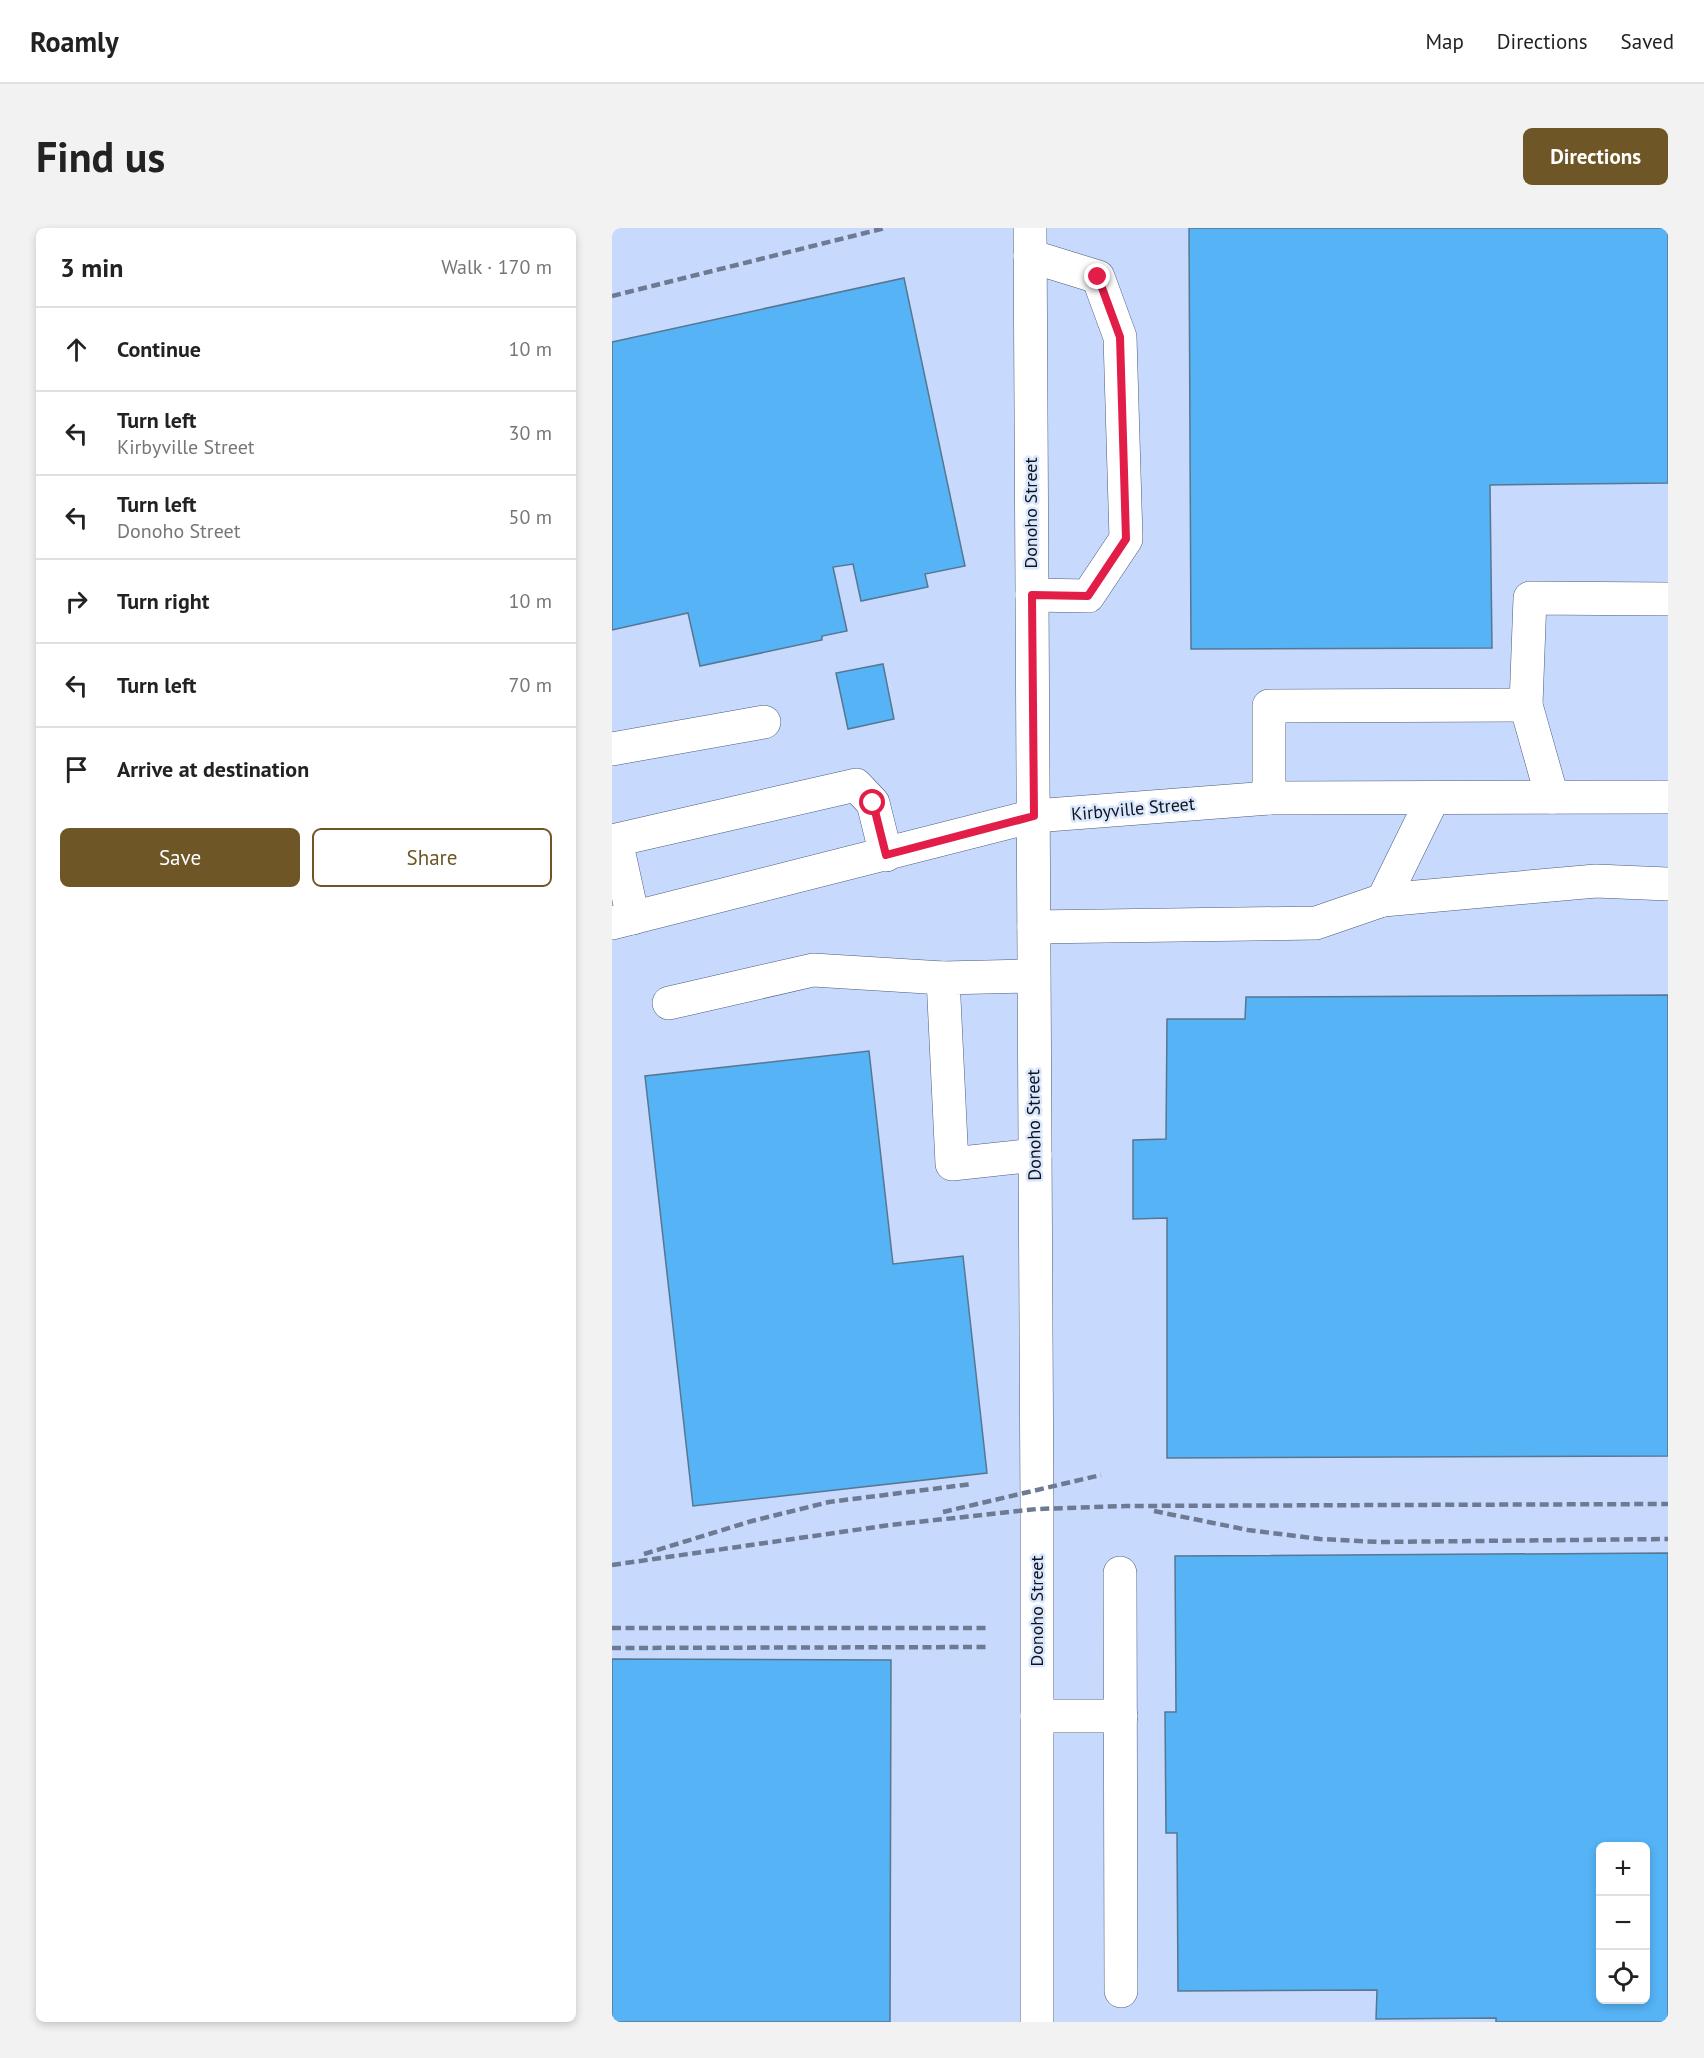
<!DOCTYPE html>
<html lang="en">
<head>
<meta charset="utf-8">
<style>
	body { margin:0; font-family:"PT Sans",sans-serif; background:#f2f2f2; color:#222 }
	.controls { position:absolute; right:18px; bottom:18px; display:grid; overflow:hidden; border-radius:9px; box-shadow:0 3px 9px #0003 }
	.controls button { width:54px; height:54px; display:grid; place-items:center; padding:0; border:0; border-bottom:2px solid #e0e0e0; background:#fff; color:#222; font:30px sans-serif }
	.stop { position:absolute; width:18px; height:18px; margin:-14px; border:4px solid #e11d48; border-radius:50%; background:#fff }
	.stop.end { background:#e11d48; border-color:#fff; box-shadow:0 2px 6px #0008 }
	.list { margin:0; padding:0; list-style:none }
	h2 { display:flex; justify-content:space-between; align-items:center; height:78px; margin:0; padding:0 24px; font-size:26px }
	h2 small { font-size:20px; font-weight:400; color:#767676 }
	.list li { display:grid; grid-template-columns:39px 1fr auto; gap:18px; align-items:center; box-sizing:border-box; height:84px; padding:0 24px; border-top:2px solid #e0e0e0 }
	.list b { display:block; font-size:22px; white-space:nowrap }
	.list p { margin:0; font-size:20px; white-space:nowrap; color:#767676 }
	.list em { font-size:20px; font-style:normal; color:#767676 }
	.actions { display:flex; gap:12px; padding:18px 24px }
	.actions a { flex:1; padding:14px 0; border:2px solid #6e5627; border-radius:9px; text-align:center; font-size:21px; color:#6e5627 }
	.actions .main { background:#6e5627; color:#fff }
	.icon { flex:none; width:33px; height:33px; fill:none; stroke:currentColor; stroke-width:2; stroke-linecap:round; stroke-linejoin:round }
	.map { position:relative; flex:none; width:1056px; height:1794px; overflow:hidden; border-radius:9px }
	header { display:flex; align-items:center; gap:36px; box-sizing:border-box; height:84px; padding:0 30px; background:#fff; border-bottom:2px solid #e0e0e0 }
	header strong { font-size:28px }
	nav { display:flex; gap:33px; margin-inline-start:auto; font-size:21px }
	.intro { display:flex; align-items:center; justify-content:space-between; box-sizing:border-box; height:144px; padding:0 36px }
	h1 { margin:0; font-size:42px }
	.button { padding:15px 27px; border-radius:9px; background:#6e5627; color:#fff; font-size:21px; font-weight:700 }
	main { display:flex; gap:36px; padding:0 36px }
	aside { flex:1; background:#fff; border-radius:9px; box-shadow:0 3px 9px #0003 }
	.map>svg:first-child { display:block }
	.building { fill:#55b3f6; stroke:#577790; stroke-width:1.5; fill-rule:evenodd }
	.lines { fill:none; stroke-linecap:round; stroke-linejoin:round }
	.minor-casing { stroke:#4b5b7a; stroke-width:34 }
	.minor { stroke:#fff; stroke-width:33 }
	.rail { stroke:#6d7a92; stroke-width:4.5; stroke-dasharray:9 4.5; stroke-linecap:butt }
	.route { stroke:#e11d48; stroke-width:8 }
	.labels { text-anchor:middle; stroke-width:5; stroke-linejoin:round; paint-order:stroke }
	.street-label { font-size:18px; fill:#0d1420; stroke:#dbe7fc }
</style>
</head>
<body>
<header>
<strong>Roamly</strong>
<nav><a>Map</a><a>Directions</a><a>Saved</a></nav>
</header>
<div class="intro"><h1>Find us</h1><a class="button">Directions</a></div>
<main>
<aside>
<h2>3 min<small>Walk · 170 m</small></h2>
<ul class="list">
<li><svg class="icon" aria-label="ahead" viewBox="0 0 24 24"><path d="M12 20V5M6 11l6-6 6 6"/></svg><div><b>Continue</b></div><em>10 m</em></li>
<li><svg class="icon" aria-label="left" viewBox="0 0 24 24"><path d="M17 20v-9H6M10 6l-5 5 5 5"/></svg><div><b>Turn left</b><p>Kirbyville Street</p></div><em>30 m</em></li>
<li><svg class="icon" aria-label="left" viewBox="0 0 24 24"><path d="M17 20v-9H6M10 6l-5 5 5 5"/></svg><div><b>Turn left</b><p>Donoho Street</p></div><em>50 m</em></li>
<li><svg class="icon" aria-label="right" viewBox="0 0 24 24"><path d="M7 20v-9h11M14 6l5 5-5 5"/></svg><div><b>Turn right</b></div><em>10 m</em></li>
<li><svg class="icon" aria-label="left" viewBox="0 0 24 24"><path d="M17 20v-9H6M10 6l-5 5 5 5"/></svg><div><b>Turn left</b></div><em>70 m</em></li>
<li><svg class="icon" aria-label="arrive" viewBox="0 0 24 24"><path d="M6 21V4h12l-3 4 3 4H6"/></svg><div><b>Arrive at destination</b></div></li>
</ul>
<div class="actions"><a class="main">Save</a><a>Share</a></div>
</aside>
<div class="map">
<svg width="1056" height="1794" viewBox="0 0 1056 1794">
	<rect width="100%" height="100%" fill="#c7dafd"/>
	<g class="building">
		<polygon points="577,0 1056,0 1056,255 878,257 880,420 579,421"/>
		<polygon points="292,50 353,338 313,346 316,359 249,373 241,336 221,339 235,403 210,408 210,412 88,438 76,385 0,402 0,114"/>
		<polygon points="271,436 282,491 236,501 224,445"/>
		<polygon points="1056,767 1056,1228 555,1230 555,990 521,991 521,912 554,911 555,791 633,791 634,769"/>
		<polygon points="257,823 281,1036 351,1028 375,1245 81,1278 33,848"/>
		<path d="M1056 1325V1794H884V1790L764 1791 765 1762 566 1763 565 1605H554L553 1484H564L563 1328ZM988 1618H1034V1772H988Z"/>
		<polygon points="0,1431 279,1432 278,1794 0,1794"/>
	</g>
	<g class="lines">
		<g class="minor-casing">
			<g id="minor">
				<polyline points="418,0 425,1281 425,1794"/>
				<polyline points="418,28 486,49 508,109 514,311 476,368 420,367"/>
				<polyline points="0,521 152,494"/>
				<polyline points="940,569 914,477 918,370 1056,371"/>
				<polyline points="657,570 657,478 914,477"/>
				<polyline points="771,672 984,653 1056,656"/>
				<polyline points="21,690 4,612 244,557 261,575 274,627"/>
				<polyline points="0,695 422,588 657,570 1056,569"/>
				<polyline points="422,699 704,695 771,672 821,570"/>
				<polyline points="421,748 331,750 340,936 423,927"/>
				<polyline points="57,775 201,742 331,750"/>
				<polyline points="508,1345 509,1763"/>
				<polyline points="425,1488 509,1488"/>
			</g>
		</g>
		<use href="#minor" class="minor"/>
		<g class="rail">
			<polyline points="0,68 273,0"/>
			<polyline points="542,1283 636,1302 708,1311 767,1314 1056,1311"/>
			<polyline points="331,1284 489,1247"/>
			<polyline points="32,1326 140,1293 217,1274 360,1256"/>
			<polyline points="0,1337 278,1297 425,1281 514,1278 1056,1276"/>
			<polyline points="0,1400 376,1400"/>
			<polyline points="0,1420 374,1419"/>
		</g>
	</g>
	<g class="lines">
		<polyline class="route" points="261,575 274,627 422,588 420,367 476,368 514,311 508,109 486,49"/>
	</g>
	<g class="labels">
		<g class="street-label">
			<text transform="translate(419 285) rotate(-90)" y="6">Donoho Street</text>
			<text transform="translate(521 581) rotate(-5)" y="6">Kirbyville Street</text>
			<text transform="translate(422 897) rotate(-91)" y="6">Donoho Street</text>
			<text transform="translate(425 1383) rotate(-90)" y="6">Donoho Street</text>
		</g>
	</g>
</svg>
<div class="controls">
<button>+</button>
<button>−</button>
<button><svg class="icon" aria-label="locate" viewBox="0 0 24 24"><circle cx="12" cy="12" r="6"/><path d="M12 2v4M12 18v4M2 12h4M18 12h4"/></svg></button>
</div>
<div class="stop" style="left:261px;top:575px"></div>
<div class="stop end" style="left:486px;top:49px"></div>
</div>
</main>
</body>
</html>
